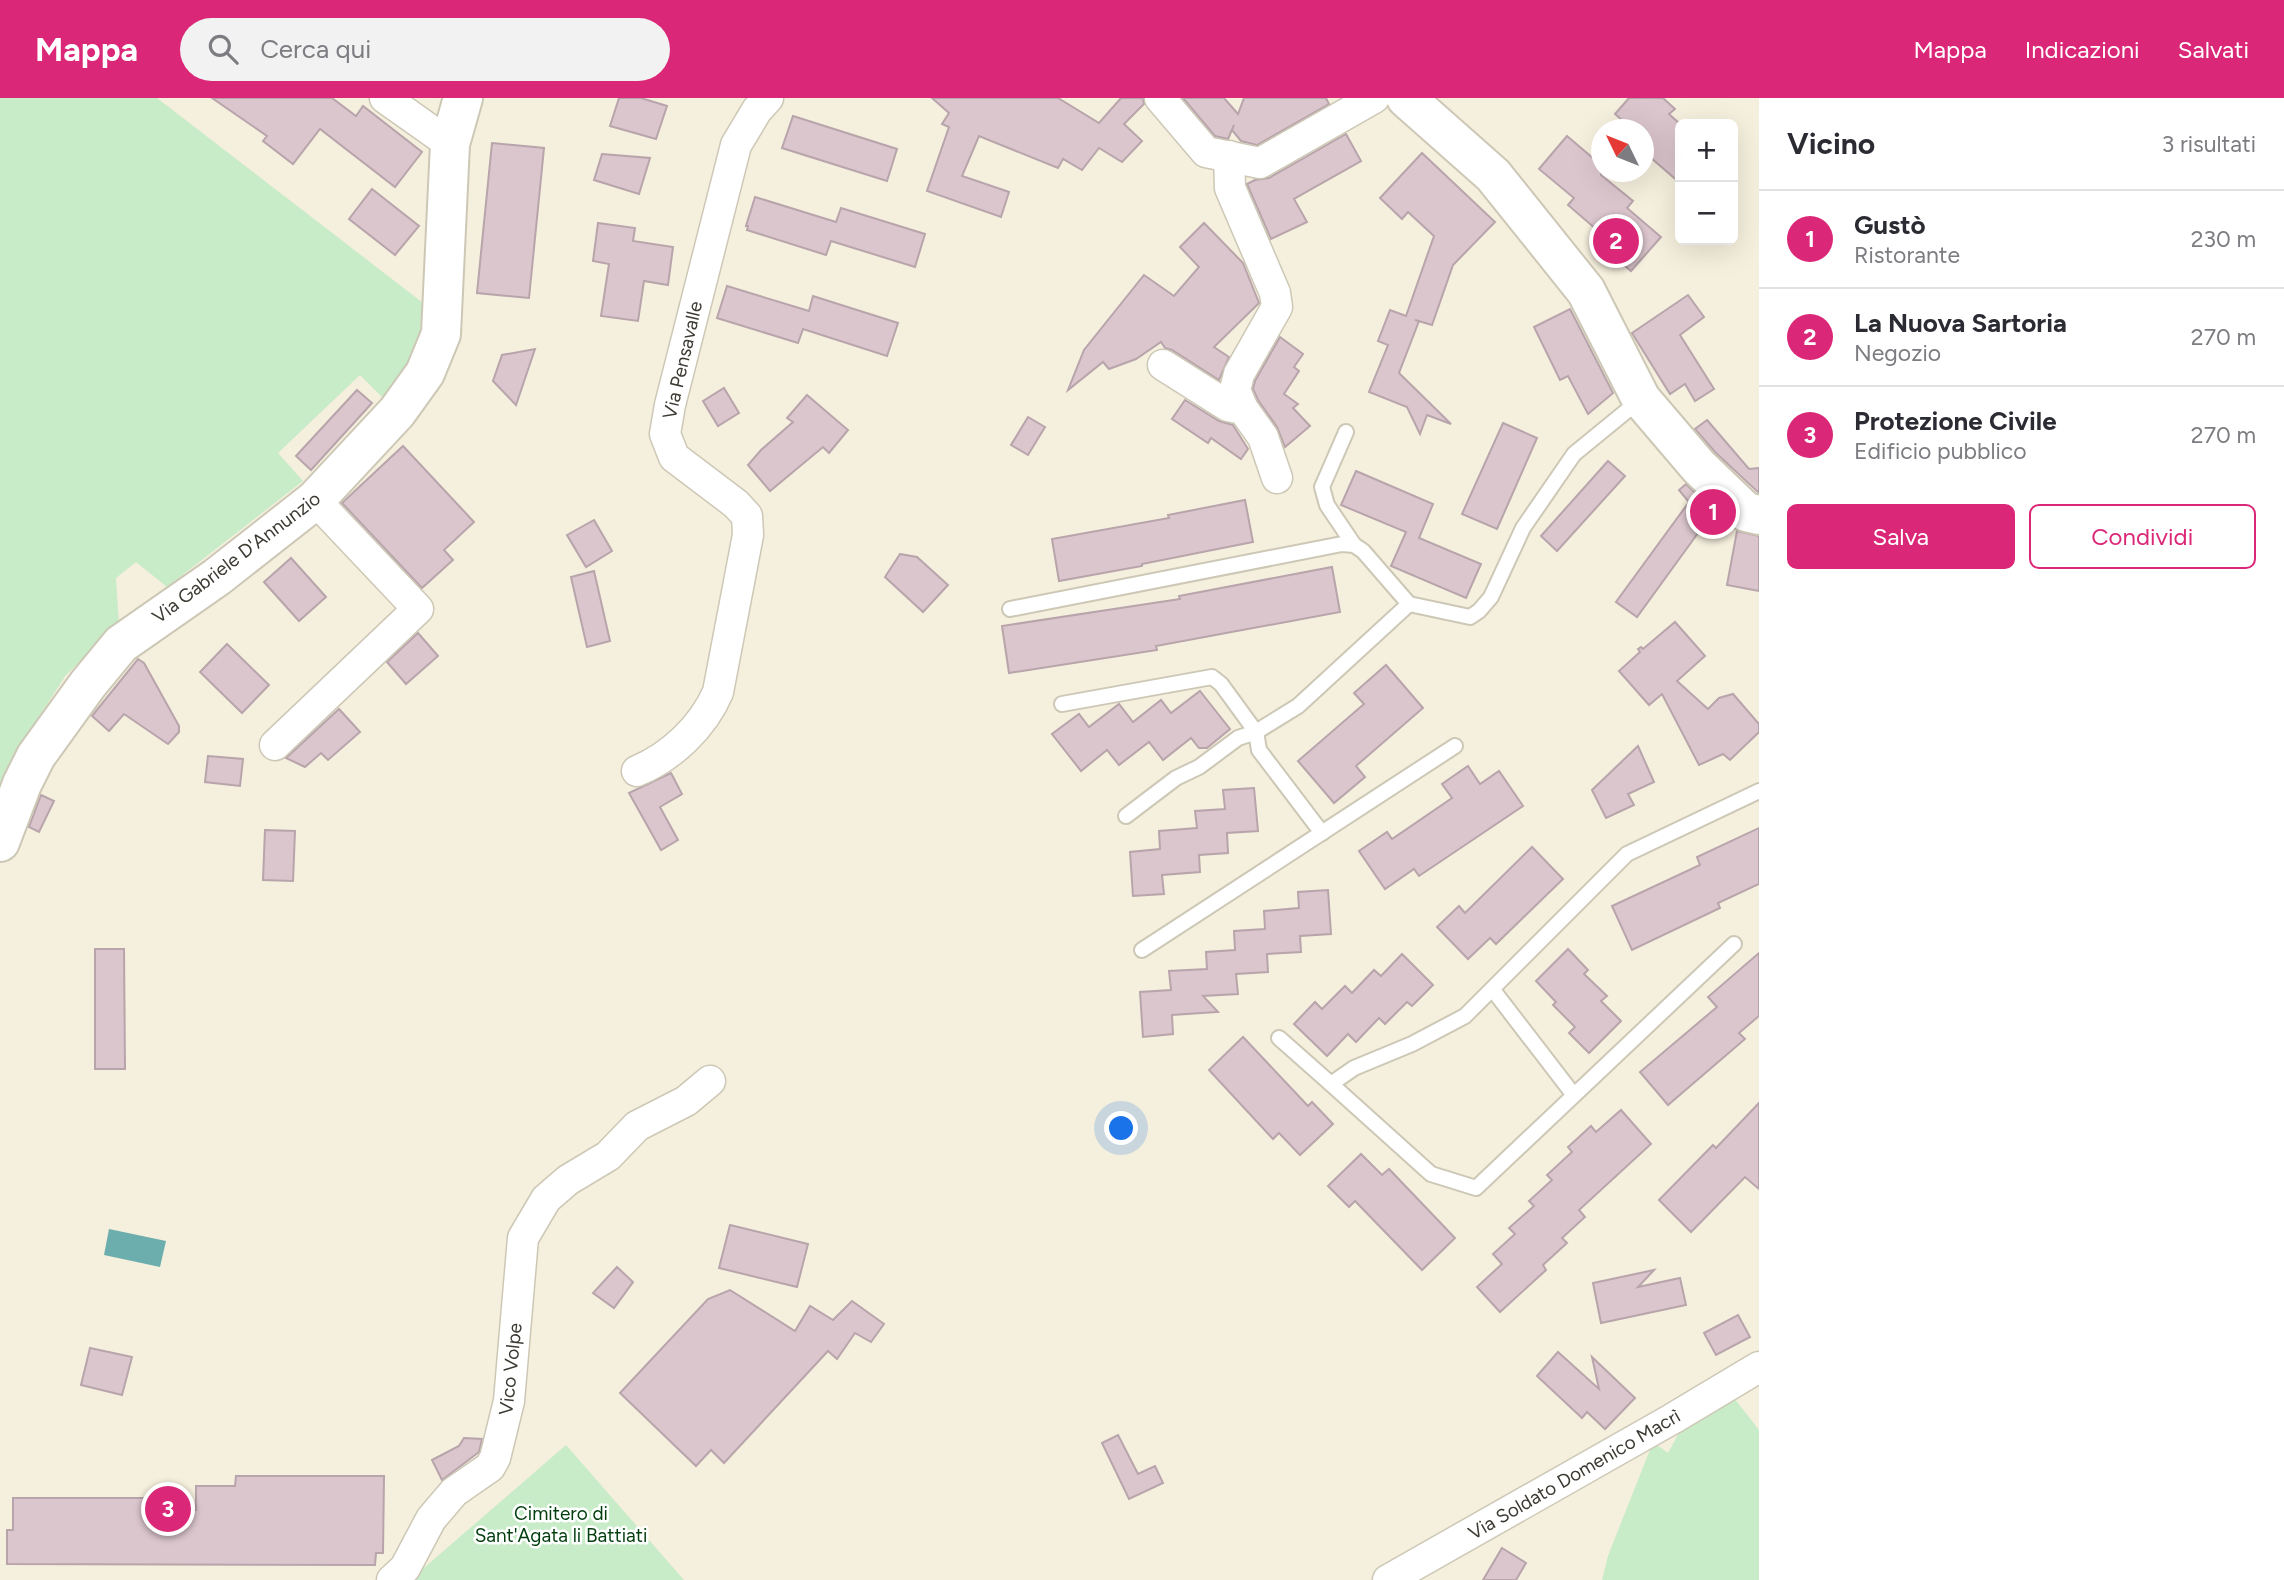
<!DOCTYPE html>
<html lang="it">
<head>
<meta charset="utf-8">
<style>
	body { margin:0; font-family:Figtree,sans-serif; background:#f2f2f3; color:#2b2b33 }
	.controls { position:absolute; right:21px; top:21px; display:grid; overflow:hidden; border-radius:10px; box-shadow:0 7px 28px #0002 }
	.controls button { width:63px; height:63px; display:grid; place-items:center; padding:0; border:0; border-bottom:2px solid #e1e1e2; background:#fff; color:#2b2b33; font:35px sans-serif }
	.compass { position:absolute; left:1591px; top:21px; width:63px; height:63px; border-radius:50%; background:#fff; box-shadow:0 7px 28px #0002; rotate:313deg }
	.you { position:absolute; left:1122px; top:1031px; width:24px; height:24px; margin:-18px; border:5px solid #fff; border-radius:50%; background:#1a73e8; box-shadow:0 0 0 10px #1a73e833 }
	.badge { display:grid; place-items:center; width:46px; height:46px; border-radius:50%; background:#db2777; color:#fff; font-size:23px; font-weight:700 }
	.pin { position:absolute; translate:-50% -50%; border:4px solid #fff; box-shadow:0 2px 7px #0006 }
	.list { margin:0; padding:0; list-style:none }
	h2 { display:flex; justify-content:space-between; align-items:center; height:91px; margin:0; padding:0 28px; font-size:30px }
	h2 small { font-size:23px; font-weight:400; color:#7c7c81 }
	.list li { display:grid; grid-template-columns:46px 1fr auto; gap:21px; align-items:center; box-sizing:border-box; height:98px; padding:0 28px; border-top:2px solid #e1e1e2 }
	.list b { display:block; font-size:26px; white-space:nowrap }
	.list p { margin:0; font-size:23px; white-space:nowrap; color:#7c7c81 }
	.list em { font-size:23px; font-style:normal; color:#7c7c81 }
	.actions { display:flex; gap:14px; padding:21px 28px }
	.actions a { flex:1; padding:16px 0; border:2px solid #db2777; border-radius:10px; text-align:center; font-size:24px; color:#db2777 }
	.actions .main { background:#db2777; color:#fff }
	.icon { flex:none; width:38px; height:38px; fill:none; stroke:currentColor; stroke-width:2; stroke-linecap:round; stroke-linejoin:round }
	.map { position:relative; flex:none; width:1759px; height:1482px; overflow:hidden }
	header { display:flex; align-items:center; gap:42px; box-sizing:border-box; height:98px; padding:0 35px; background:#db2777; color:#fff }
	header strong { font-size:33px }
	nav { display:flex; gap:38px; margin-inline-start:auto; font-size:24px }
	.search { width:490px; height:63px; background:#f2f2f3; display:flex; align-items:center; gap:18px; box-sizing:border-box; padding:0 24px; border-radius:38px; color:#7c7c81; font-size:26px }
	main { display:flex }
	aside { flex:1; background:#fff }
	.map>svg:first-child { display:block }
	.green { fill:#c8ebc8 }
	.water { fill:#6caeae }
	.building { fill:#dcc6ce; stroke:#b8a4ab; stroke-width:2 }
	.lines { fill:none; stroke-linecap:round; stroke-linejoin:round }
	.lane-casing { stroke:#cdc8b6; stroke-width:18 }
	.street-casing { stroke:#cdc8b6; stroke-width:33 }
	.secondary-casing { stroke:#cdc8b6; stroke-width:42 }
	.lane { stroke:#fff; stroke-width:14 }
	.street { stroke:#fff; stroke-width:30 }
	.secondary { stroke:#fff; stroke-width:38 }
	.labels { text-anchor:middle; stroke-width:5; stroke-linejoin:round; paint-order:stroke }
	.street-label { font-size:19px; fill:#3c3a32; stroke:#fff }
	.park-label { font-size:19px; fill:#023e0d; stroke:#fff }
</style>
</head>
<body>
<header>
<strong>Mappa</strong>
<div class="search"><svg class="icon" aria-label="search" viewBox="0 0 24 24"><circle cx="10" cy="10" r="6"/><path d="M15 15l6 6"/></svg>Cerca qui</div>
<nav><a>Mappa</a><a>Indicazioni</a><a>Salvati</a></nav>
</header>
<main>
<div class="map">
<svg width="1759" height="1482" viewBox="0 0 1759 1482">
	<rect width="100%" height="100%" fill="#f5efdd"/>
	<g class="green">
		<path d="M0 0H157L427 208C419 253 417 268 382 299L360 277 278 355 303 383 167 489 136 464 116 480 119 526 66 577 16 654 0 692Z"/>
		<polygon points="1734,1300 1759,1332 1759,1482 1602,1482 1608,1458 1653,1344 1668,1355 1681,1331"/>
		<polygon points="566,1347 684,1482 410,1482"/>
	</g>
	<polygon class="water" points="109,1131 166,1143 160,1169 104,1157"/>
	<g class="building">
		<polygon points="212,0 332,0 356,18 363,8 422,54 395,89 320,31 293,66 263,43 267,38"/>
		<polygon points="619,0 641,0 667,8 656,41 610,28"/>
		<polygon points="932,0 1058,0 1099,25 1121,0 1143,0 1144,6 1124,26 1142,43 1122,64 1099,50 1082,72 1063,61 1058,70 979,38 962,78 1009,94 1001,119 927,93 949,29 942,26 949,15"/>
		<polygon points="1183,0 1224,0 1238,16 1244,0 1326,0 1329,6 1257,47 1241,43 1232,32 1234,27 1228,41 1215,38"/>
		<polygon points="1629,0 1663,0 1675,11 1669,16 1680,26 1680,85 1643,53 1643,32 1633,32 1615,16"/>
		<polygon points="793,18 897,51 887,83 782,50"/>
		<polygon points="1346,36 1361,63 1294,101 1307,124 1271,141 1247,86 1255,82 1269,80"/>
		<polygon points="1567,38 1601,67 1601,77 1633,103 1627,110 1661,139 1631,173 1598,145 1604,138 1568,107 1574,100 1539,71"/>
		<polygon points="492,45 544,50 529,200 477,195"/>
		<polygon points="1422,55 1495,124 1453,167 1432,227 1415,222 1419,223 1399,275 1451,326 1427,317 1420,336 1407,309 1369,294 1388,247 1378,243 1390,212 1406,218 1434,138 1408,114 1402,121 1380,100"/>
		<polygon points="602,56 650,60 639,96 594,82"/>
		<polygon points="372,91 419,128 395,157 349,121"/>
		<polygon points="755,99 836,124 841,110 925,136 915,169 831,143 826,157 747,132 748,128 746,128"/>
		<polygon points="598,125 635,130 633,143 673,149 668,187 644,183 638,223 601,218 609,166 593,163"/>
		<polygon points="1204,125 1243,165 1259,205 1214,249 1229,259 1219,282 1172,252 1165,250 1161,244 1136,261 1109,271 1103,264 1068,292 1084,252 1144,177 1174,198 1199,169 1180,149"/>
		<polygon points="727,188 809,213 813,198 898,225 887,258 803,231 798,245 717,220"/>
		<polygon points="1688,197 1704,219 1680,237 1714,291 1695,303 1685,286 1670,296 1632,235"/>
		<polygon points="1570,211 1613,295 1588,316 1568,278 1560,282 1534,229"/>
		<polygon points="1280,239 1303,256 1294,269 1299,273 1284,296 1298,306 1293,310 1310,328 1285,349 1277,329 1258,302 1253,291 1255,283"/>
		<polygon points="535,251 516,307 493,283 502,257"/>
		<polygon points="724,290 739,315 718,328 703,303"/>
		<polygon points="357,292 372,305 311,372 296,358"/>
		<polygon points="807,297 848,332 829,355 823,349 770,393 748,367 761,352 793,324 787,320"/>
		<polygon points="1185,302 1219,323 1233,327 1248,351 1241,361 1211,340 1208,345 1172,321"/>
		<polygon points="1028,319 1045,329 1028,357 1011,347"/>
		<polygon points="1707,322 1749,371 1759,370 1759,395 1715,354 1695,331"/>
		<polygon points="1503,325 1537,340 1497,431 1462,416"/>
		<polygon points="403,348 474,424 444,452 453,462 422,490 342,405"/>
		<polygon points="1608,363 1625,378 1557,453 1541,438"/>
		<polygon points="1356,373 1433,406 1419,440 1481,466 1466,500 1391,468 1406,434 1341,407"/>
		<polygon points="1686,386 1723,422 1712,431 1706,424 1637,519 1616,504 1689,404 1679,392"/>
		<polygon points="1245,402 1253,444 1142,466 1142,468 1059,483 1052,441 1169,420 1168,417"/>
		<polygon points="594,422 612,453 586,469 567,437"/>
		<polygon points="1737,433 1759,438 1759,493 1727,487"/>
		<polygon points="900,456 917,459 948,487 923,514 885,479"/>
		<polygon points="291,460 326,499 299,523 264,484"/>
		<polygon points="1332,469 1340,514 1156,548 1157,552 1009,575 1002,528 1180,501 1179,498"/>
		<polygon points="594,473 610,543 587,549 571,479"/>
		<polygon points="1675,524 1705,558 1677,583 1708,611 1719,600 1733,596 1759,626 1759,634 1730,662 1723,656 1699,667 1662,596 1649,607 1619,573 1640,554 1638,551 1641,549 1643,551"/>
		<polygon points="418,535 438,558 406,586 387,564"/>
		<polygon points="227,546 269,587 242,615 200,574"/>
		<polygon points="138,561 144,565 179,628 179,634 168,646 124,616 109,633 92,618"/>
		<polygon points="1386,567 1423,610 1356,668 1365,679 1334,705 1298,663 1364,606 1354,595"/>
		<polygon points="1200,593 1230,631 1207,650 1199,650 1191,640 1163,662 1149,644 1119,667 1107,652 1081,673 1052,636 1079,616 1089,629 1119,606 1133,624 1161,602 1171,615"/>
		<polygon points="339,611 360,634 328,662 321,655 305,669 286,660"/>
		<polygon points="1638,648 1654,684 1628,696 1634,707 1606,720 1592,692"/>
		<polygon points="208,658 243,661 240,688 205,684"/>
		<polygon points="1468,668 1480,686 1499,673 1523,708 1419,778 1414,771 1385,791 1359,753 1387,734 1392,741 1452,700 1442,686"/>
		<polygon points="671,675 682,696 660,709 678,742 661,752 629,695"/>
		<polygon points="1254,690 1258,733 1227,735 1228,755 1199,757 1200,774 1162,777 1164,796 1133,798 1130,754 1160,751 1159,733 1197,730 1195,713 1225,711 1223,692"/>
		<polygon points="41,697 54,703 39,734 29,729"/>
		<polygon points="1759,730 1759,786 1718,805 1720,810 1632,852 1612,808 1700,767 1697,759"/>
		<polygon points="265,732 295,733 293,783 263,782"/>
		<polygon points="1532,749 1563,781 1496,846 1490,840 1468,861 1437,829 1459,808 1465,815"/>
		<polygon points="1328,792 1331,836 1300,838 1301,854 1267,856 1268,874 1236,876 1238,896 1203,898 1218,914 1172,917 1173,936 1143,939 1140,894 1171,892 1169,873 1207,871 1206,854 1235,852 1234,833 1265,831 1264,813 1299,810 1298,794"/>
		<polygon points="95,851 124,851 125,971 95,971"/>
		<polygon points="1568,851 1588,872 1584,876 1607,898 1601,903 1621,923 1589,955 1569,935 1575,929 1553,907 1556,904 1536,883"/>
		<polygon points="1759,855 1759,918 1739,935 1745,941 1668,1007 1640,974 1717,909 1708,899"/>
		<polygon points="1402,856 1433,887 1412,908 1407,904 1385,926 1379,920 1356,944 1348,936 1327,958 1294,926 1315,904 1322,911 1345,888 1352,895 1374,872 1381,878"/>
		<polygon points="1243,939 1308,1008 1312,1004 1333,1026 1300,1057 1279,1035 1273,1041 1209,972"/>
		<polygon points="1759,1005 1759,1091 1745,1079 1691,1134 1659,1102 1713,1047 1716,1050"/>
		<polygon points="1621,1012 1651,1046 1579,1112 1585,1119 1562,1140 1567,1145 1543,1167 1546,1172 1500,1214 1477,1189 1502,1166 1493,1156 1515,1136 1509,1130 1534,1108 1529,1103 1552,1082 1547,1077 1572,1054 1568,1049 1591,1028 1596,1034"/>
		<polygon points="1361,1056 1382,1077 1389,1071 1455,1140 1422,1172 1355,1103 1349,1109 1328,1088"/>
		<polygon points="730,1127 808,1146 797,1189 719,1170"/>
		<polygon points="617,1169 633,1184 614,1210 593,1195"/>
		<polygon points="1654,1172 1638,1189 1680,1180 1686,1207 1601,1225 1593,1185"/>
		<polygon points="730,1192 795,1233 810,1208 833,1222 852,1203 884,1226 871,1244 855,1235 837,1261 828,1253 724,1365 711,1352 696,1368 620,1295 708,1201"/>
		<polygon points="1738,1217 1750,1239 1716,1257 1704,1235"/>
		<polygon points="90,1250 132,1259 122,1297 81,1287"/>
		<polygon points="1558,1254 1599,1291 1592,1259 1635,1300 1605,1331 1587,1314 1582,1320 1537,1278"/>
		<polygon points="1118,1337 1138,1376 1155,1368 1163,1385 1129,1401 1102,1345"/>
		<polygon points="464,1340 482,1341 479,1354 442,1382 432,1362 459,1348"/>
		<polygon points="236,1378 384,1378 383,1455 376,1455 375,1467 7,1466 7,1432 13,1432 13,1400 146,1400 146,1413 196,1412 196,1388 235,1388"/>
		<polygon points="1502,1450 1526,1465 1516,1482 1483,1482"/>
	</g>
	<g class="lines">
		<g class="lane-casing">
			<g id="lane">
				<polyline points="1346,334 1322,389 1327,407 1354,447"/>
				<polyline points="1010,511 1342,446 1354,447 1363,453 1409,506"/>
				<polyline points="1062,606 1212,579 1221,586 1256,634 1238,640 1199,669 1176,680 1126,718"/>
				<polyline points="1322,735 1259,652 1256,634 1298,608 1409,506 1470,519 1479,513 1491,499 1523,430 1574,356 1640,302"/>
				<polyline points="1142,852 1455,648"/>
				<polyline points="1493,892 1573,996"/>
				<polyline points="1279,940 1331,986 1354,970 1412,946 1465,918 1627,756 1759,693"/>
				<polyline points="1331,986 1431,1076 1476,1090 1734,846"/>
			</g>
		</g>
		<g class="street-casing">
			<g id="street">
				<polyline points="385,0 450,46"/>
				<polyline points="1160,0 1206,54 1260,65 1374,0"/>
				<polyline points="1229,58 1230,90 1275,195 1277,209 1239,276 1235,292 1243,311 1263,339 1277,380"/>
				<polyline points="1163,267 1228,308 1243,311"/>
				<polyline points="275,647 418,511 315,402"/>
				<path d="M637 673C671 659 703 629 718 594L748 437 747 418 736 406 674 359 665 336 670 307 736 47 757 12 768 0"/>
				<polyline points="392,1482 405,1470 431,1421 454,1394 490,1369 495,1360 509,1303 523,1140 546,1101 568,1082 608,1058 637,1028 686,1003 710,983"/>
				<polyline points="1388,1482 1672,1321 1759,1269"/>
			</g>
		</g>
		<g class="secondary-casing">
			<g id="secondary">
				<polyline points="1406,0 1493,77 1586,193 1641,301 1699,369 1746,414 1759,417"/>
				<polyline points="0,744 22,686 36,658 88,586 121,546 217,479 315,402 397,314 425,275 441,236 450,46 463,0"/>
			</g>
		</g>
		<use href="#lane" class="lane"/>
		<use href="#street" class="street"/>
		<use href="#secondary" class="secondary"/>
	</g>
	<g class="labels">
		<g class="street-label">
			<text transform="translate(682 262) rotate(-77)" y="7">Via Pensavalle</text>
			<text transform="translate(236 459) rotate(-37)" y="7">Via Gabriele D'Annunzio</text>
			<text transform="translate(510 1271) rotate(-84)" y="7">Vico Volpe</text>
			<text transform="translate(1574 1376) rotate(-30)" y="7">Via Soldato Domenico Macrì</text>
		</g>
		<g class="park-label">
			<text x="561" y="1422">Cimitero di<tspan x="561" dy="22">Sant'Agata li Battiati</tspan></text>
		</g>
	</g>
</svg>
<div class="controls">
<button>+</button>
<button>−</button>
</div>
<svg class="compass" viewBox="-18 -18 36 36"><path d="M0-13l5 13h-10z" fill="#e53935"/><path d="M0 13l5-13h-10z" fill="#7c7c81"/></svg>
<div class="you"></div>
<div class="pin badge" style="left:1713px;top:414px">1</div>
<div class="pin badge" style="left:1616px;top:143px">2</div>
<div class="pin badge" style="left:168px;top:1411px">3</div>
</div>
<aside>
<h2>Vicino<small>3 risultati</small></h2>
<ul class="list">
<li><span class="badge">1</span><div><b>Gustò</b><p>Ristorante</p></div><em>230 m</em></li>
<li><span class="badge">2</span><div><b>La Nuova Sartoria</b><p>Negozio</p></div><em>270 m</em></li>
<li><span class="badge">3</span><div><b>Protezione Civile</b><p>Edificio pubblico</p></div><em>270 m</em></li>
</ul>
<div class="actions"><a class="main">Salva</a><a>Condividi</a></div>
</aside>
</main>
</body>
</html>
